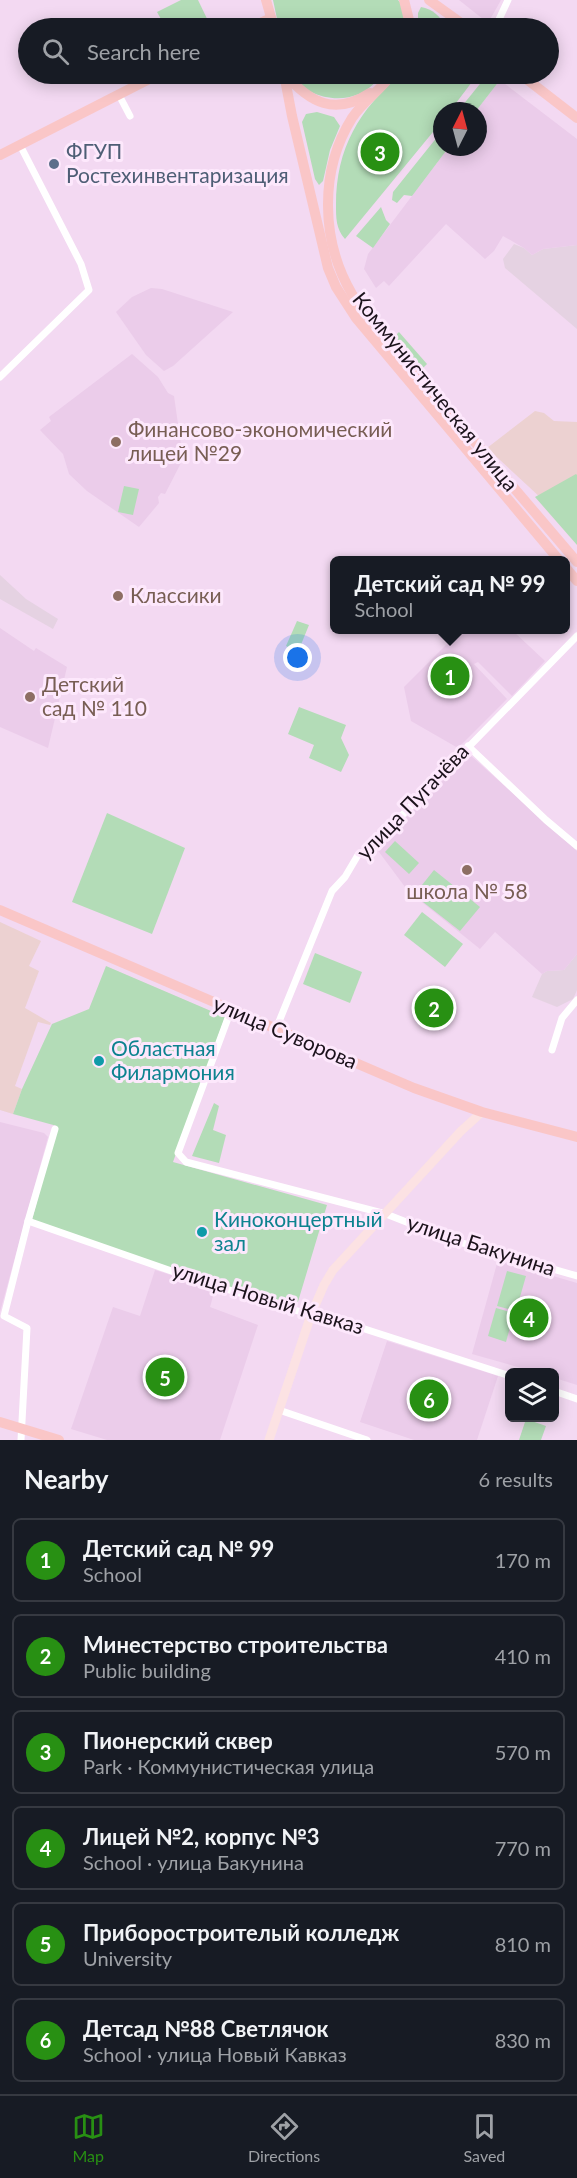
<!DOCTYPE html>
<html lang="en">
<head>
<meta charset="utf-8">
<style>
	body { margin:0; font-family:Lato,sans-serif; background:#242831; color:#f1f3f6 }
	.controls { position:absolute; right:18px; bottom:18px; display:grid; overflow:hidden; border-radius:9px; box-shadow:0 3px 15px #0003 }
	.controls button { width:54px; height:54px; display:grid; place-items:center; padding:0; border:0; border-bottom:2px solid #363941; background:#171b24; color:#f1f3f6; font:30px sans-serif }
	.compass { position:absolute; left:433px; top:102px; width:54px; height:54px; border-radius:50%; background:#171b24; box-shadow:0 3px 15px #0003; rotate:6deg }
	.you { position:absolute; left:298px; top:658px; width:21px; height:21px; margin:-15px; border:4px solid #fff; border-radius:50%; background:#1a73e8; box-shadow:0 0 0 9px #1a73e833 }
	.badge { display:grid; place-items:center; width:39px; height:39px; border-radius:50%; background:#289013; color:#fff; font-size:20px; font-weight:700 }
	.pin { position:absolute; translate:-50% -50%; border:3px solid #fff; box-shadow:0 2px 6px #0006 }
	.popup { position:absolute; left:330px; top:556px; width:240px; height:78px; box-sizing:border-box; display:grid; place-content:center; border-radius:9px; background:#171b24; filter:drop-shadow(0 2px 4px #0005); font-size:20px; white-space:nowrap; color:#9ea1a6 }
	.popup b { font-size:22px; color:#f1f3f6 }
	.popup::after { content:''; position:absolute; left:50%; top:100%; margin-left:-12px; border:12px solid transparent; border-top-color:#171b24 }
	.list { margin:0; padding:0; list-style:none }
	h2 { display:flex; justify-content:space-between; align-items:center; height:78px; margin:0; padding:0 24px; font-size:26px }
	h2 small { font-size:20px; font-weight:400; color:#9ea1a6 }
	.list li { display:grid; grid-template-columns:39px 1fr auto; gap:18px; align-items:center; box-sizing:border-box; height:84px; margin:0 12px 12px; padding:0 12px; border:2px solid #363941; border-radius:9px }
	.list b { display:block; font-size:22px; white-space:nowrap }
	.list p { margin:0; font-size:20px; white-space:nowrap; color:#9ea1a6 }
	.list em { font-size:20px; font-style:normal; color:#9ea1a6 }
	.icon { flex:none; width:33px; height:33px; fill:none; stroke:currentColor; stroke-width:2; stroke-linecap:round; stroke-linejoin:round }
	.map { position:relative; flex:none; width:577px; height:1440px; overflow:hidden }
	.search { position:absolute; background:#171b24; box-shadow:0 3px 15px #0003; left:18px; right:18px; top:18px; height:66px; display:flex; align-items:center; gap:15px; box-sizing:border-box; padding:0 21px; border-radius:33px; color:#9ea1a6; font-size:22px }
	.sheet { height:654px; background:#171b24 }
	nav { display:flex; justify-content:space-around; align-items:center; box-sizing:border-box; height:84px; border-top:2px solid #363941; background:#171b24; font-size:16px; color:#9ea1a6 }
	nav a { display:grid; justify-items:center; gap:3px }
	nav .on { color:#289013 }
	.map>svg:first-child { display:block }
	.commercial { fill:#ecd1d1 }
	.industrial { fill:#e5d2e2 }
	.built { fill:#ebccea }
	.green { fill:#b3dcb7 }
	.lines { fill:none; stroke-linecap:round; stroke-linejoin:round }
	.street { stroke:#fff; stroke-width:7 }
	.secondary { stroke:#fce2e3; stroke-width:9 }
	.primary { stroke:#fac6c7; stroke-width:10 }
	.service-dot { fill:#5c6f8a; stroke:#fde8fc; stroke-width:2 }
	.education-dot { fill:#8d6e63; stroke:#fde8fc; stroke-width:2 }
	.culture-dot { fill:#0f9aa8; stroke:#fde8fc; stroke-width:2 }
	.labels { text-anchor:middle; stroke-width:6; stroke-linejoin:round; paint-order:stroke }
	.service-label { font-size:21px; fill:#4e5e75; stroke:#fde8fc; text-anchor:start }
	.street-label { font-size:21px; fill:#1b121b; stroke:#fde8fc }
	.education-label { font-size:21px; fill:#785e54; stroke:#fde8fc; text-anchor:start }
	.culture-label { font-size:21px; fill:#0d838f; stroke:#fde8fc; text-anchor:start }
</style>
</head>
<body>
<div class="map">
<svg width="577" height="1440" viewBox="0 0 577 1440">
	<rect width="100%" height="100%" fill="#f3d9f2"/>
	<g class="commercial">
		<polygon points="535,411 544,413 554,421 577,422 577,535 555,511 487,448"/>
		<polygon points="0,922 41,941 29,966 39,971 25,1008 51,1023 50,1025 38,1022 15,1086 22,1089 13,1114 0,1110"/>
	</g>
	<g class="industrial">
		<polygon points="514,244 524,248 532,255 543,249 577,245 577,329 505,268 503,259"/>
		<polygon points="0,575 26,599 58,619 53,629 0,599"/>
		<polygon points="577,954 577,990 573,999 557,1007 532,997 542,974 547,971 564,970"/>
	</g>
	<g class="built">
		<polygon points="459,0 501,0 488,23"/>
		<polygon points="500,80 577,139 577,245 543,249 532,255 524,248 503,236 494,251 485,259 446,224 389,286 384,281 376,288 364,269 368,254 449,147 478,147 478,111 476,111"/>
		<polygon points="151,288 162,289 233,312 173,366 164,371 146,355 116,312 132,297"/>
		<polygon points="132,354 158,377 168,393 174,396 183,459 165,494 161,493 158,497 159,503 139,527 87,491 69,474 63,454 40,430 51,421 49,417"/>
		<polygon points="0,628 34,651 36,648 67,667 48,748 0,727"/>
		<polygon points="467,630 512,630 545,661 512,696 478,662 474,664 507,699 458,748 411,721 404,687 446,645"/>
		<polygon points="469,754 577,851 577,954 564,970 547,971 542,974 495,932 480,949 408,891 376,848"/>
		<polygon points="0,1122 44,1133 48,1137 0,1312"/>
		<polygon points="498,1260 577,1283 577,1385 555,1378 554,1372 535,1372 472,1354"/>
		<polygon points="155,1270 215,1289 210,1307 258,1325 220,1440 107,1440 71,1429 113,1307 140,1316"/>
		<polygon points="387,1341 498,1376 477,1440 414,1440 360,1422"/>
	</g>
	<g class="green">
		<polygon points="181,0 198,0 211,27 207,28 166,28 157,12"/>
		<polygon points="273,0 398,0 403,6 406,28 279,28"/>
		<path d="M421 7C432 9 443 17 444 28H418V13Z"/>
		<path d="M292 74H384C376 81 369 90 359 94 336 104 305 96 292 74Z"/>
		<path d="M401 74H478L450 111H442V121L345 239C336 229 336 218 336 205 336 148 359 110 401 74Z"/>
		<polygon points="488,74 492,74 500,80 476,111 458,111"/>
		<polygon points="317,112 334,117 340,126 330,150 323,181 319,185 315,179 302,122 306,114"/>
		<polygon points="442,131 442,147 449,147 412,196 404,195 397,203 392,200 393,192"/>
		<polygon points="381,207 386,220 390,224 373,248 356,236"/>
		<polygon points="399,332 427,364 421,370 393,338"/>
		<polygon points="576,474 577,475 577,545 535,497"/>
		<polygon points="124,486 139,489 133,515 118,512"/>
		<polygon points="297,621 309,625 298,652 286,646"/>
		<polygon points="299,707 346,725 341,738 349,755 341,772 309,758 314,745 288,734"/>
		<polygon points="107,813 185,848 152,934 72,902"/>
		<polygon points="395,841 419,863 409,874 385,852"/>
		<polygon points="434,870 480,907 460,931 414,895"/>
		<polygon points="422,912 463,944 445,967 404,935"/>
		<polygon points="315,953 362,972 350,1003 303,984"/>
		<polygon points="106,966 225,1017 173,1162 327,1205 297,1305 294,1308 203,1281 32,1220 57,1126 13,1114 22,1089 52,1024 89,1009"/>
		<polygon points="214,1103 219,1106 213,1130 226,1135 219,1163 192,1156"/>
		<polygon points="507,1271 526,1276 516,1311 497,1306"/>
		<polygon points="496,1308 514,1313 506,1342 488,1336"/>
		<polygon points="526,1419 546,1426 541,1440 519,1440"/>
	</g>
	<g class="lines">
		<g class="street">
			<polyline points="495,28 508,0"/>
			<polyline points="119,95 130,116"/>
			<polyline points="0,377 89,290 81,264 20,145"/>
			<polyline points="468,746 546,820 577,846"/>
			<polyline points="231,1010 178,1153 186,1162 386,1214 452,1240 577,1276"/>
			<polyline points="276,1029 332,891 345,877 358,855 369,849 577,636"/>
			<polyline points="552,1050 562,1018 577,1000"/>
			<polyline points="28,1221 203,1282 311,1315 340,1321 510,1376"/>
			<polyline points="554,1391 577,1399"/>
			<polyline points="279,1410 367,1440"/>
			<polyline points="21,1440 27,1328 4,1316 28,1221 55,1129"/>
		</g>
		<polyline class="secondary" points="269,1440 311,1315 324,1285 333,1270 461,1131 482,1112"/>
		<g class="primary">
			<polyline points="266,0 274,28"/>
			<polyline points="404,0 411,28"/>
			<polyline points="429,0 468,28"/>
			<polyline points="250,28 271,18"/>
			<polyline points="284,74 292,116 328,268 336,287 356,318 559,560"/>
			<path d="M285 74C310 103 335 116 370 93"/>
			<path d="M392 74C381 90 363 101 352 118 319 171 321 241 352 294 359 306 369 317 377 327L577 562"/>
			<polyline points="520,74 577,118"/>
			<polyline points="0,155 159,74"/>
			<polyline points="566,568 577,581"/>
			<polyline points="0,910 414,1088 482,1112 577,1137"/>
			<polyline points="0,1422 59,1440"/>
		</g>
	</g>
	<circle class="service-dot" cx="54" cy="164" r="6"/>
	<g class="education-dot">
		<circle cx="116" cy="442" r="6"/>
		<circle cx="118" cy="596" r="6"/>
		<circle cx="30" cy="697" r="6"/>
		<circle cx="467" cy="870" r="6"/>
	</g>
	<g class="culture-dot">
		<circle cx="99" cy="1061" r="6"/>
		<circle cx="202" cy="1232" r="6"/>
	</g>
	<g class="labels">
		<g class="service-label">
			<text x="66" y="159">ФГУП<tspan x="66" dy="24">Ростехинвентаризация</tspan></text>
		</g>
		<g class="street-label">
			<text transform="translate(435 392) rotate(51)" y="7">Коммунистическая улица</text>
			<text transform="translate(413 802) rotate(-46)" y="7">улица Пугачёва</text>
			<text transform="translate(285 1033) rotate(23)" y="7">улица Суворова</text>
			<text transform="translate(481 1246) rotate(18)" y="7">улица Бакунина</text>
			<text transform="translate(268 1299) rotate(17)" y="7">улица Новый Кавказ</text>
		</g>
		<g class="education-label">
			<text x="128" y="437">Финансово-экономический<tspan x="128" dy="24">лицей №29</tspan></text>
			<text x="130" y="603">Классики</text>
			<text x="42" y="692">Детский<tspan x="42" dy="24">сад № 110</tspan></text>
			<text x="467" y="899" text-anchor="middle">школа № 58</text>
		</g>
		<g class="culture-label">
			<text x="111" y="1056">Областная<tspan x="111" dy="24">Филармония</tspan></text>
			<text x="214" y="1227">Киноконцертный<tspan x="214" dy="24">зал</tspan></text>
		</g>
	</g>
</svg>
<div class="controls">
<button><svg class="icon" aria-label="layers" viewBox="0 0 24 24"><path d="M12 4l9 5-9 5-9-5zM3 14l9 5 9-5"/></svg></button>
</div>
<svg class="compass" viewBox="-18 -18 36 36"><path d="M0-13l5 13h-10z" fill="#e53935"/><path d="M0 13l5-13h-10z" fill="#9ea1a6"/></svg>
<div class="you"></div>
<div class="pin badge" style="left:450px;top:676px">1</div>
<div class="popup"><b>Детский сад № 99</b>School</div>
<div class="pin badge" style="left:434px;top:1008px">2</div>
<div class="pin badge" style="left:380px;top:152px">3</div>
<div class="pin badge" style="left:529px;top:1318px">4</div>
<div class="pin badge" style="left:165px;top:1377px">5</div>
<div class="pin badge" style="left:429px;top:1399px">6</div>
<div class="search"><svg class="icon" aria-label="search" viewBox="0 0 24 24"><circle cx="10" cy="10" r="6"/><path d="M15 15l6 6"/></svg>Search here</div>
</div>
<section class="sheet">
<h2>Nearby<small>6 results</small></h2>
<ul class="list">
<li><span class="badge">1</span><div><b>Детский сад № 99</b><p>School</p></div><em>170 m</em></li>
<li><span class="badge">2</span><div><b>Минестерство строительства</b><p>Public building</p></div><em>410 m</em></li>
<li><span class="badge">3</span><div><b>Пионерский сквер</b><p>Park · Коммунистическая улица</p></div><em>570 m</em></li>
<li><span class="badge">4</span><div><b>Лицей №2, корпус №3</b><p>School · улица Бакунина</p></div><em>770 m</em></li>
<li><span class="badge">5</span><div><b>Приборостроителый колледж</b><p>University</p></div><em>810 m</em></li>
<li><span class="badge">6</span><div><b>Детсад №88 Светлячок</b><p>School · улица Новый Кавказ</p></div><em>830 m</em></li>
</ul>
</section>
<nav>
<a class="on"><svg class="icon" aria-label="map" viewBox="0 0 24 24"><path d="M3 6l6-2 6 2 6-2v14l-6 2-6-2-6 2zM9 4v14M15 6v14"/></svg>Map</a>
<a><svg class="icon" aria-label="directions" viewBox="0 0 24 24"><path d="M12 3l9 9-9 9-9-9zM9 14v-3h6M13 9l2 2-2 2"/></svg>Directions</a>
<a><svg class="icon" aria-label="saved" viewBox="0 0 24 24"><path d="M7 4h10v16l-5-4-5 4z"/></svg>Saved</a>
</nav>
</body>
</html>
